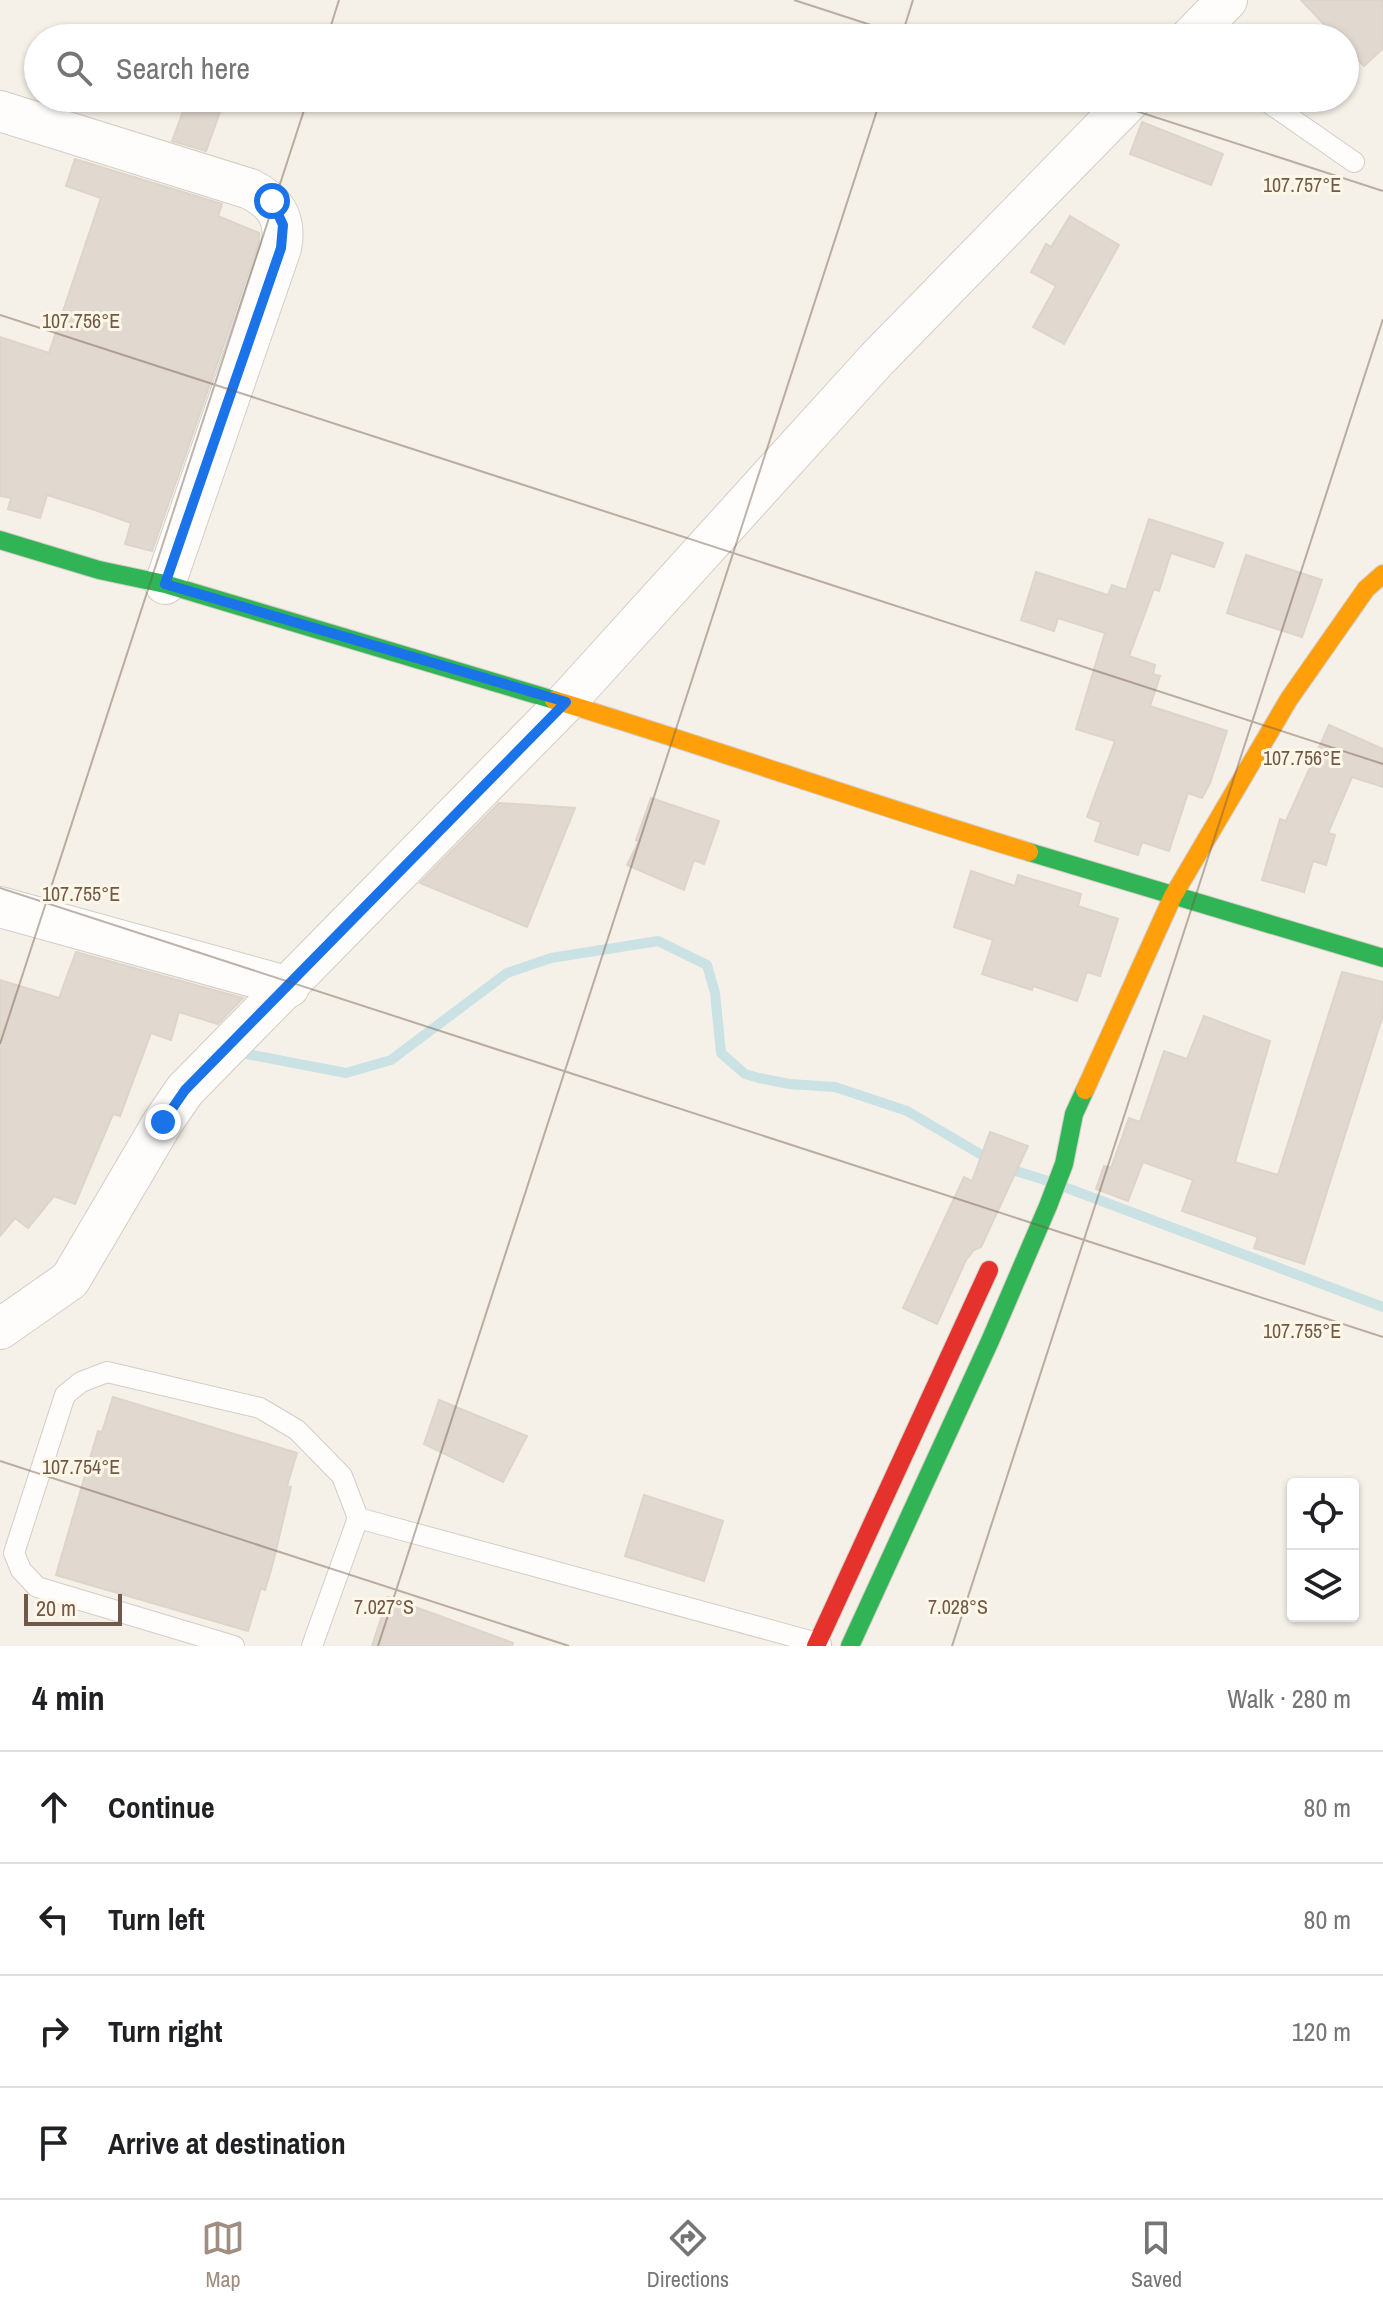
<!DOCTYPE html>
<html lang="en">
<head>
<meta charset="utf-8">
<style>
	body { margin:0; font-family:"Archivo Narrow",sans-serif; background:#f2f2f2; color:#202124 }
	.controls { position:absolute; right:24px; bottom:24px; display:grid; overflow:hidden; border-radius:8px; box-shadow:0 2px 6px #0004 }
	.controls button { width:72px; height:72px; display:grid; place-items:center; padding:0; border:0; border-bottom:2px solid #e0e0e0; background:#fff; color:#202124; font:40px sans-serif }
	.scale { position:absolute; left:24px; bottom:20px; width:98px; box-sizing:border-box; padding-left:8px; border:4px solid #70594a; border-top:0; font-size:22px; line-height:28px; white-space:nowrap; color:#70594a; -webkit-text-stroke:6px #fef6e7; paint-order:stroke }
	.stop { position:absolute; width:24px; height:24px; margin:-18px; border:6px solid #1a73e8; border-radius:50%; background:#fff }
	.stop.end { background:#1a73e8; border-color:#fff; box-shadow:0 2px 8px #0008 }
	.list { margin:0; padding:0; list-style:none }
	h2 { display:flex; justify-content:space-between; align-items:center; height:104px; margin:0; padding:0 32px; font-size:34px }
	h2 small { font-size:26px; font-weight:400; color:#757577 }
	.list li { display:grid; grid-template-columns:52px 1fr auto; gap:24px; align-items:center; box-sizing:border-box; height:112px; padding:0 32px; border-top:2px solid #e0e0e0 }
	.list b { display:block; font-size:30px; white-space:nowrap }
	.list em { font-size:26px; font-style:normal; color:#757577 }
	.icon { flex:none; width:44px; height:44px; fill:none; stroke:currentColor; stroke-width:2; stroke-linecap:round; stroke-linejoin:round }
	.map { position:relative; flex:none; width:1383px; height:1646px; overflow:hidden }
	.search { position:absolute; background:#fff; box-shadow:0 2px 6px #0004; left:24px; right:24px; top:24px; height:88px; display:flex; align-items:center; gap:20px; box-sizing:border-box; padding:0 28px; border-radius:44px; color:#757577; font-size:30px }
	.sheet { height:552px; background:#fff }
	nav { display:flex; justify-content:space-around; align-items:center; box-sizing:border-box; height:112px; border-top:2px solid #e0e0e0; background:#fff; font-size:22px; color:#757577 }
	nav a { display:grid; justify-items:center; gap:4px }
	nav .on { color:#9f8e81 }
	.map>svg:first-child { display:block }
	.lines { fill:none; stroke-linecap:round; stroke-linejoin:round }
	.stream { stroke:#cae2e4; stroke-width:10 }
	.building { fill:#e1d8d0; stroke:#ddd4ca; stroke-width:2 }
	.lane-casing { stroke:#d3cdc5; stroke-width:22 }
	.street-casing { stroke:#d3cdc5; stroke-width:42 }
	.fast-casing { stroke:#d4cdc4; stroke-width:20 }
	.slow-casing { stroke:#d4cdc4; stroke-width:20 }
	.jam-casing { stroke:#d4cdc4; stroke-width:20 }
	.lane { stroke:#fefdfc; stroke-width:20 }
	.street { stroke:#fefdfc; stroke-width:40 }
	.fast { stroke:#30b455; stroke-width:18 }
	.slow { stroke:#ff9f0a; stroke-width:18 }
	.jam { stroke:#e5322d; stroke-width:18 }
	.route { stroke:#1a73e8; stroke-width:10 }
	.ticks { fill:none; stroke:#70594a; stroke-width:2; stroke-opacity:0.45 }
	.ticks-label { font-size:20px; text-anchor:middle; fill:#70594a; stroke:#fef6e7; stroke-width:6; stroke-linejoin:round; paint-order:stroke }
</style>
</head>
<body>
<div class="map">
<svg width="1383" height="1646" viewBox="0 0 1383 1646">
	<rect width="100%" height="100%" fill="#f5f1e8"/>
	<g class="lines">
		<g class="stream">
			<polyline points="236,1052 346,1073 391,1060 507,973 551,958 658,941 707,965 715,993 721,1053 745,1074 759,1078 789,1084 835,1087 907,1111 992,1161"/>
			<polyline points="1006,1168 1048,1181"/>
			<polyline points="1067,1188 1383,1307"/>
		</g>
	</g>
	<g class="building">
		<polygon points="1301,0 1383,0 1383,48 1364,66 1345,46 1345,38 1337,38"/>
		<polygon points="188,98 225,98 206,151 172,141"/>
		<polygon points="1142,122 1223,154 1211,185 1130,154"/>
		<polygon points="75,159 222,204 218,216 259,233 259,243 152,551 125,544 131,523 95,510 47,495 40,518 8,509 11,498 0,496 0,337 49,353 101,198 66,186"/>
		<polygon points="1070,216 1119,245 1064,344 1033,327 1056,286 1031,272 1046,244 1051,247"/>
		<polygon points="1149,519 1223,543 1214,567 1171,553 1159,591 1154,589 1129,656 1155,665 1153,674 1160,676 1150,706 1227,731 1210,783 1202,798 1188,793 1169,851 1142,842 1138,855 1095,841 1101,822 1087,817 1115,741 1076,729 1105,633 1058,618 1054,631 1021,620 1036,572 1108,595 1112,585 1126,590"/>
		<polygon points="1246,555 1322,580 1302,637 1227,613"/>
		<polygon points="1329,725 1383,749 1383,787 1352,777 1328,833 1335,835 1326,865 1313,861 1304,892 1262,880 1280,819 1286,821"/>
		<polygon points="651,798 719,821 704,864 694,860 684,890 627,865 639,841 636,840"/>
		<polygon points="499,803 575,808 527,927 420,883"/>
		<polygon points="971,871 1015,886 1018,875 1081,894 1078,906 1118,919 1100,976 1087,972 1077,1001 1033,986 1032,990 982,974 993,940 954,927"/>
		<polygon points="76,952 243,998 218,1024 179,1012 171,1040 151,1033 120,1116 113,1114 75,1204 54,1196 28,1228 15,1218 0,1236 0,980 59,998"/>
		<polygon points="1342,972 1383,982 1383,1015 1304,1264 1254,1248 1258,1237 1182,1211 1193,1180 1143,1162 1128,1201 1096,1189 1104,1166 1111,1168 1129,1118 1140,1122 1164,1051 1187,1059 1204,1016 1270,1041 1235,1162 1278,1175"/>
		<polygon points="990,1132 1028,1146 981,1247 974,1250 966,1260 937,1324 903,1308 964,1177 972,1181"/>
		<polygon points="113,1397 297,1453 287,1486 291,1487 273,1563 265,1590 261,1588 248,1631 56,1575 98,1431 102,1432"/>
		<polygon points="439,1400 527,1436 503,1482 424,1444"/>
		<polygon points="644,1495 723,1521 704,1581 625,1556"/>
		<polygon points="388,1597 513,1643 512,1646 372,1646"/>
	</g>
	<g class="lines">
		<g class="lane-casing">
			<g id="lane">
				<polyline points="1262,98 1354,162"/>
				<polyline points="358,1518 821,1644"/>
				<polyline points="234,1646 37,1587 21,1570 14,1553 65,1395 81,1382 107,1372 260,1408 297,1430 342,1476 358,1518 312,1646"/>
			</g>
		</g>
		<g class="street-casing">
			<g id="street">
				<polyline points="1190,38 1227,0"/>
				<path d="M0 111 250 189C276 202 287 219 281 248L165 584"/>
				<polyline points="0,907 289,987"/>
				<polyline points="0,1329 70,1280 163,1122 185,1090 566,702 877,359 1132,98"/>
			</g>
		</g>
		<g class="fast-casing">
			<g id="fast">
				<polyline points="0,540 99,570 165,584 554,700"/>
				<polyline points="1029,852 1383,958"/>
				<polyline points="850,1646 990,1341 1048,1206 1064,1164 1074,1114 1085,1090"/>
			</g>
		</g>
		<g class="slow-casing">
			<g id="slow">
				<path d="M554 700C713 748 869 804 1029 852"/>
				<polyline points="1085,1090 1173,896 1289,699 1366,589 1383,574"/>
			</g>
		</g>
		<g class="jam-casing">
			<polyline id="jam" points="816,1646 989,1270"/>
		</g>
		<use href="#lane" class="lane"/>
		<use href="#street" class="street"/>
		<use href="#fast" class="fast"/>
		<use href="#slow" class="slow"/>
		<use href="#jam" class="jam"/>
	</g>
	<g class="lines">
		<polyline class="route" points="163,1122 185,1090 566,702 165,584 281,248 283,225 272,201"/>
	</g>
	<path class="ticks" d="M794 0 911 38M327 38 339 0M901 38 913 0M1096 98 1383 191M0 315 1383 764M0 888 1383 1337M0 1044 308 98M0 1461 569 1646M378 1646 881 98M952 1646 1383 319"/>
	<g class="ticks-label">
		<text x="1302" y="192">107.757°E</text>
		<text x="81" y="328">107.756°E</text>
		<text x="1302" y="765">107.756°E</text>
		<text x="81" y="901">107.755°E</text>
		<text x="1302" y="1338">107.755°E</text>
		<text x="81" y="1474">107.754°E</text>
		<text x="384" y="1614">7.027°S</text>
		<text x="958" y="1614">7.028°S</text>
	</g>
</svg>
<div class="controls">
<button><svg class="icon" aria-label="locate" viewBox="0 0 24 24"><circle cx="12" cy="12" r="6"/><path d="M12 2v4M12 18v4M2 12h4M18 12h4"/></svg></button>
<button><svg class="icon" aria-label="layers" viewBox="0 0 24 24"><path d="M12 4l9 5-9 5-9-5zM3 14l9 5 9-5"/></svg></button>
</div>
<div class="scale">20 m</div>
<div class="stop" style="left:272px;top:201px"></div>
<div class="stop end" style="left:163px;top:1122px"></div>
<div class="search"><svg class="icon" aria-label="search" viewBox="0 0 24 24"><circle cx="10" cy="10" r="6"/><path d="M15 15l6 6"/></svg>Search here</div>
</div>
<section class="sheet">
<h2>4 min<small>Walk · 280 m</small></h2>
<ul class="list">
<li><svg class="icon" aria-label="ahead" viewBox="0 0 24 24"><path d="M12 20V5M6 11l6-6 6 6"/></svg><div><b>Continue</b></div><em>80 m</em></li>
<li><svg class="icon" aria-label="left" viewBox="0 0 24 24"><path d="M17 20v-9H6M10 6l-5 5 5 5"/></svg><div><b>Turn left</b></div><em>80 m</em></li>
<li><svg class="icon" aria-label="right" viewBox="0 0 24 24"><path d="M7 20v-9h11M14 6l5 5-5 5"/></svg><div><b>Turn right</b></div><em>120 m</em></li>
<li><svg class="icon" aria-label="arrive" viewBox="0 0 24 24"><path d="M6 21V4h12l-3 4 3 4H6"/></svg><div><b>Arrive at destination</b></div></li>
</ul>
</section>
<nav>
<a class="on"><svg class="icon" aria-label="map" viewBox="0 0 24 24"><path d="M3 6l6-2 6 2 6-2v14l-6 2-6-2-6 2zM9 4v14M15 6v14"/></svg>Map</a>
<a><svg class="icon" aria-label="directions" viewBox="0 0 24 24"><path d="M12 3l9 9-9 9-9-9zM9 14v-3h6M13 9l2 2-2 2"/></svg>Directions</a>
<a><svg class="icon" aria-label="saved" viewBox="0 0 24 24"><path d="M7 4h10v16l-5-4-5 4z"/></svg>Saved</a>
</nav>
</body>
</html>
